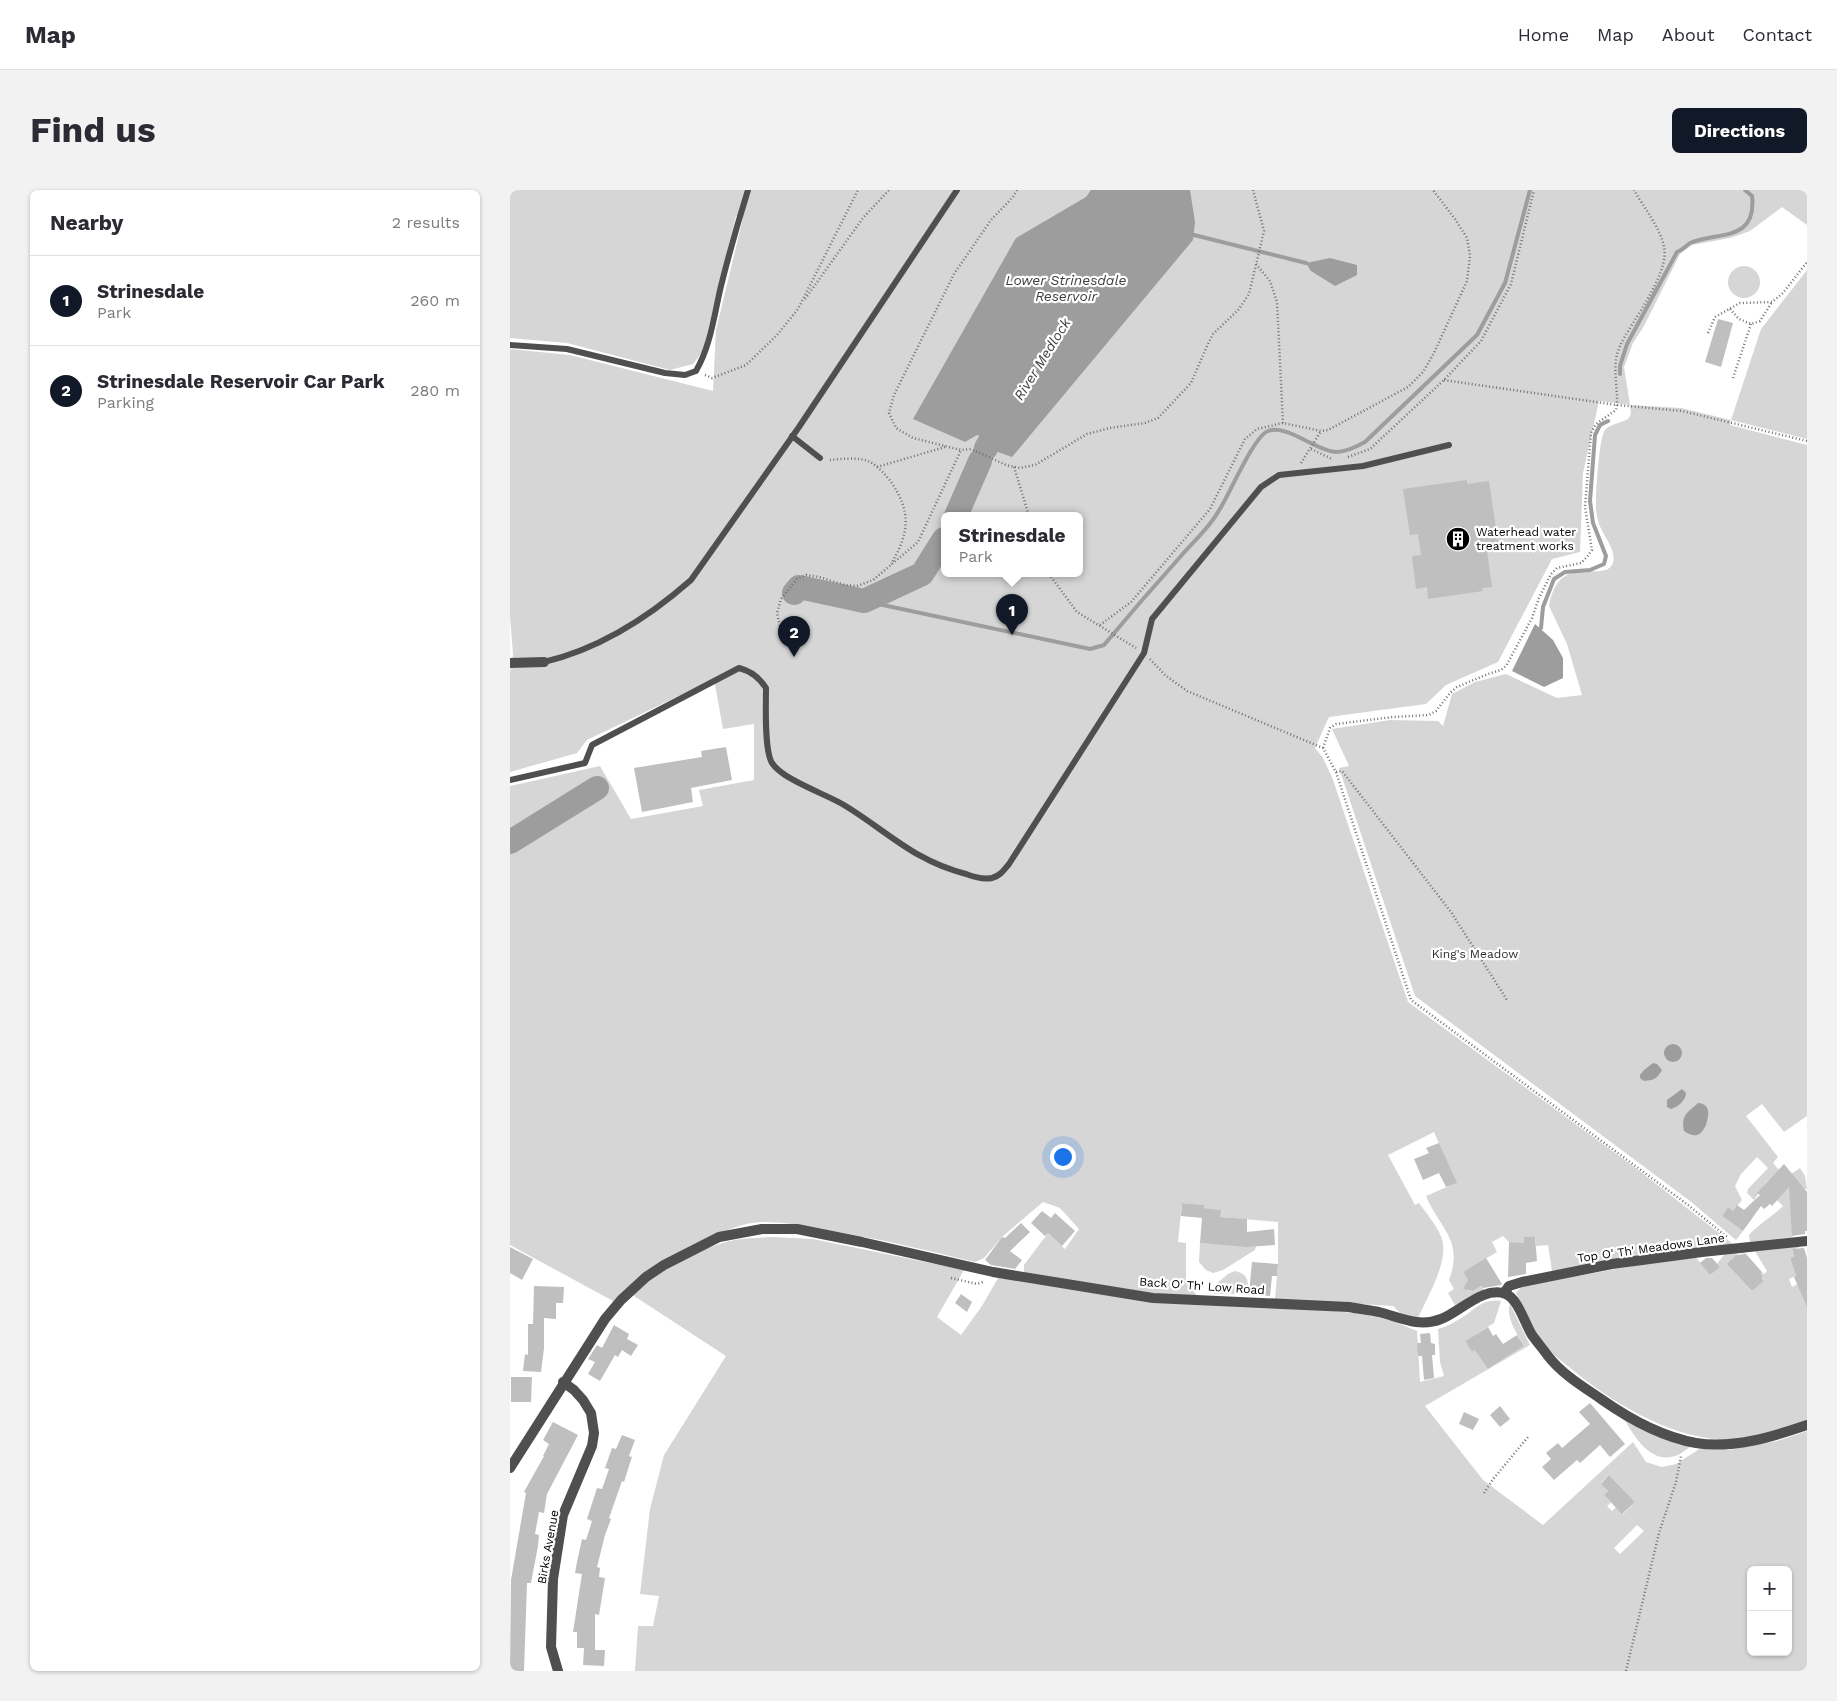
<!DOCTYPE html>
<html lang="en">
<head>
<meta charset="utf-8">
<style>
	body { margin:0; font-family:"Work Sans",sans-serif; background:#f2f2f3; color:#2b2b33 }
	.controls { position:absolute; right:15px; bottom:15px; display:grid; overflow:hidden; border-radius:8px; box-shadow:0 1px 4px #0004 }
	.controls button { width:45px; height:45px; display:grid; place-items:center; padding:0; border:0; border-bottom:1px solid #e1e1e2; background:#fff; color:#2b2b33; font:25px sans-serif }
	.you { position:absolute; left:552px; top:966px; width:18px; height:18px; margin:-12px; border:4px solid #fff; border-radius:50%; background:#1a73e8; box-shadow:0 0 0 8px #1a73e833 }
	.badge { display:grid; place-items:center; width:32px; height:32px; border-radius:50%; background:#111827; color:#fff; font-size:16px; font-weight:700 }
	.pin { position:absolute; translate:-50% -41px; filter:drop-shadow(0 1px 2px #0008) }
	.pin::after { content:''; position:absolute; top:26px; width:18px; height:15px; background:inherit; clip-path:polygon(0 0,100% 0,50% 100%) }
	.popup { position:absolute; left:431px; top:322px; width:142px; height:65px; box-sizing:border-box; display:grid; place-content:center; border-radius:8px; background:#fff; filter:drop-shadow(0 1px 4px #0005); font-size:16px; white-space:nowrap; color:#7c7c81 }
	.popup b { font-size:19px; color:#2b2b33 }
	.popup::after { content:''; position:absolute; left:50%; top:100%; margin-left:-10px; border:10px solid transparent; border-top-color:#fff }
	.list { margin:0; padding:0; list-style:none }
	h2 { display:flex; justify-content:space-between; align-items:center; height:65px; margin:0; padding:0 20px; font-size:21px }
	h2 small { font-size:16px; font-weight:400; color:#7c7c81 }
	.list li { display:grid; grid-template-columns:32px 1fr auto; gap:15px; align-items:center; box-sizing:border-box; height:90px; padding:0 20px; border-top:1px solid #e1e1e2 }
	.list b { display:block; font-size:19px; white-space:nowrap }
	.list p { margin:0; font-size:16px; white-space:nowrap; color:#7c7c81 }
	.list em { font-size:16px; font-style:normal; color:#7c7c81 }
	.map { position:relative; flex:none; width:1297px; height:1481px; overflow:hidden; border-radius:8px }
	header { display:flex; align-items:center; gap:30px; box-sizing:border-box; height:70px; padding:0 25px; background:#fff; border-bottom:1px solid #e1e1e2 }
	header strong { font-size:24px }
	nav { display:flex; gap:28px; margin-inline-start:auto; font-size:18px }
	.intro { display:flex; align-items:center; justify-content:space-between; box-sizing:border-box; height:120px; padding:0 30px }
	h1 { margin:0; font-size:35px }
	.button { padding:12px 22px; border-radius:8px; background:#111827; color:#fff; font-size:18px; font-weight:700 }
	main { display:flex; gap:30px; padding:0 30px }
	aside { flex:1; background:#fff; border-radius:8px; box-shadow:0 1px 4px #0004 }
	.map>svg:first-child { display:block }
	.green { fill:#d6d6d6; fill-rule:evenodd }
	.water { fill:#9d9d9d }
	.lines { fill:none; stroke-linecap:round; stroke-linejoin:round }
	.stream { stroke:#9d9d9d; stroke-width:4 }
	.river { stroke:#9d9d9d; stroke-width:24 }
	.building { fill:#bfbfbf }
	.path { stroke:#717171; stroke-width:2.5; stroke-dasharray:1 2.5; stroke-linecap:butt }
	.service { stroke:#4f4f4f; stroke-width:6 }
	.minor { stroke:#4f4f4f; stroke-width:10 }
	.tertiary { stroke:#4f4f4f; stroke-width:10 }
	.labels { text-anchor:middle; stroke-width:4.5; stroke-linejoin:round; paint-order:stroke }
	.poi-label { font-size:12px; fill:#000; stroke:#fff; text-anchor:start }
	.park-label { font-size:12px; fill:#2d2d2d; stroke:#fff }
	.street-label { font-size:12px; fill:#000; stroke:#fff }
	.water-label { font-size:14px; font-style:italic; fill:#3e3e3e; stroke:#fff }
</style>
</head>
<body>
<header>
<strong>Map</strong>
<nav><a>Home</a><a>Map</a><a>About</a><a>Contact</a></nav>
</header>
<div class="intro"><h1>Find us</h1><a class="button">Directions</a></div>
<main>
<aside>
<h2>Nearby<small>2 results</small></h2>
<ul class="list">
<li><span class="badge">1</span><div><b>Strinesdale</b><p>Park</p></div><em>260 m</em></li>
<li><span class="badge">2</span><div><b>Strinesdale Reservoir Car Park</b><p>Parking</p></div><em>280 m</em></li>
</ul>
</aside>
<div class="map">
<svg width="1297" height="1481" viewBox="0 0 1297 1481">
	<rect width="100%" height="100%" fill="#fff"/>
	<g class="green">
		<path d="M0 0H1297V35L1272 17 1240 41 1220 48 1182 55 1170 64 1134 136 1123 153 1114 177 1120 215 1171 218 1221 230 1251 139 1297 80V249L1221 230 1220 235 1297 255V926L1274 942 1252 914 1236 926 1268 967 1263 973 1269 980 1256 993 1244 1010 1237 1003 1238 999 1258 978 1247 967 1231 984 1225 996 1232 1010 1223 1021 1218 1017 1212 1026 1233 1041 1226 1050 1180 1011 905 806 829 578 839 576 822 539 880 530 928 531 933 536 942 504 965 492 996 484 1047 508 1072 505 1057 454 1039 416C1049 359 1094 395 1103 373 1107 361 1093 345 1089 334 1087 327 1085 318 1086 312 1086 300 1089 248 1095 240 1100 234 1111 233 1118 229L1121 224 1120 215 1089 211 1073 283 1070 362 1042 369 988 472 936 495 916 514 819 527 805 558 813 568 822 587 898 812 1127 979 1223 1054 1042 1081 1038 1055 1026 1056 1025 1047H1014V1056H1006V1052H999L993 1046 982 1052 987 1062 953 1082 959 1091 955 1096 957 1100 963 1101 971 1096 975 1101 945 1115 938 1103 944 1099 939 1090C954 1050 930 1039 916 1006L946 993 924 942 878 965 905 1015 909 1013C916 1023 932 1041 933 1054 936 1076 917 1108 908 1128L890 1123 883 1116 765 1109 768 1074V1032L710 1027V1020L694 1018 693 1015 672 1013 668 1052 676 1053V1091L688 1107 663 1106 514 1083V1075L538 1043 555 1059 569 1039 550 1018 533 1012 492 1047 474 1068 465 1072C420 1061 374 1050 328 1042 303 1037 277 1032 252 1032 209 1033 135 1083 103 1111L0 1055V596L90 576 121 629 193 616 189 600 244 590V534L213 539 204 489 77 550 67 563 0 582V483L3 464 0 426V159L60 165 203 201 206 140 233 28 226 26 193 161 183 174 160 180 57 153 0 148ZM434 326H570V384H434Z"/>
		<circle cx="1234" cy="92" r="16"/>
		<path d="M1290 978 1295 986 1297 999 1285 1000 1282 1029V1047L1240 1052 1239 1045C1249 1034 1262 1027 1273 1016L1265 1008 1281 984Z"/>
		<path d="M263 1047 303 1049 454 1080 427 1127 451 1145 472 1116 488 1088 844 1123 878 1129 907 1141 910 1192 934 1186 930 1172 928 1139C934 1137 940 1135 946 1131 963 1123 970 1108 991 1111L984 1133 955 1151 962 1162 968 1158 978 1179 1014 1156C1008 1145 995 1127 1000 1114L1020 1155 915 1216 973 1290 1033 1335 1123 1252 1136 1272 1152 1277 1166 1274 1191 1258 1219 1260 1267 1251 1297 1241V1481H125L128 1436H143L149 1406 130 1404 140 1319 154 1265 216 1166 121 1104C149 1082 181 1062 216 1052 231 1048 248 1048 263 1047ZM1099 1285 1125 1312 1113 1324 1106 1317 1102 1321 1097 1316 1101 1313 1094 1305 1098 1301 1091 1293ZM1127 1335 1134 1341 1110 1364 1104 1358ZM1241 1380H1278V1462H1241Z"/>
		<polygon points="690,1053 736,1056 747,1053 745,1060 713,1080 703,1083 696,1080 689,1072"/>
		<path d="M1287 1054 1290 1057 1282 1060 1284 1066 1280 1068 1286 1086 1279 1089 1282 1097 1287 1094 1297 1102V1231C1273 1238 1237 1251 1211 1250 1155 1245 1101 1212 1059 1177 1052 1171 1044 1166 1038 1159 1024 1144 1015 1122 1006 1103L1012 1096 1184 1065 1200 1085 1209 1077 1207 1074 1216 1062 1233 1061 1236 1064 1228 1063 1222 1069 1221 1078 1242 1101 1254 1091 1251 1084 1252 1082 1254 1084 1257 1081 1246 1063V1060Z"/>
		<path d="M725 1081C739 1084 739 1093 737 1104H704V1096L718 1084Z"/>
		<path d="M1114 1229 1181 1256C1177 1259 1172 1263 1168 1265 1141 1276 1125 1247 1114 1229Z"/>
	</g>
	<g class="water">
		<polygon points="581,0 680,0 685,32 683,50 502,267 488,262 485,252 467,245 455,252 403,229 506,48 576,7"/>
		<polygon points="820,68 847,75 847,85 825,96 801,81 796,73"/>
		<polygon points="1025,434 1043,450 1053,468 1053,488 1034,497 1002,481"/>
		<circle cx="1163" cy="863" r="9"/>
		<path d="M1143 873 1147 874 1152 880C1147 889 1144 890 1134 891L1130 888V885L1134 880Z"/>
		<path d="M1172 899 1176 903C1176 910 1168 917 1161 919L1157 917V910Z"/>
		<path d="M1188 913C1201 914 1199 925 1196 935 1190 947 1185 948 1174 941 1171 925 1177 923 1188 913Z"/>
	</g>
	<g class="lines">
		<g class="stream">
			<polyline points="684,45 796,73"/>
			<path d="M1110 184V176L1117 154 1167 62C1172 60 1176 56 1180 53 1207 41 1247 53 1242 6L1235 0"/>
			<path d="M354 411 580 459 594 455C619 425 645 395 671 366 683 352 699 338 708 322 719 306 743 247 758 241 777 234 806 261 826 262 836 262 846 257 855 252L967 145 995 93 1020 0"/>
			<polyline points="1031,438 1033,417 1044,389 1055,382 1080,380 1094,374 1096,366 1083,333 1080,311 1085,245 1090,235 1098,231"/>
		</g>
		<g class="river">
			<polyline points="476,258 497,223"/>
			<polyline points="446,326 470,271"/>
			<polyline points="284,403 289,397 354,411 412,384 434,349"/>
			<polyline points="0,652 87,598"/>
		</g>
	</g>
	<g class="building">
		<polygon points="1208,129 1223,133 1211,177 1195,172"/>
		<polygon points="957,290 957,294 979,291 988,352 976,354 982,397 972,398 973,401 918,409 917,397 906,399 902,366 911,365 908,344 900,345 893,299"/>
		<polygon points="216,557 222,590 181,598 183,612 132,622 124,578 192,567 191,561"/>
		<polygon points="929,953 947,993 936,997 929,983 913,990 904,969 919,963 916,958"/>
		<polygon points="1274,974 1297,1002 1297,1041 1295,1041 1295,1044 1282,1046 1279,997 1262,1016 1260,1014 1254,1019 1251,1016 1233,1041 1212,1026 1218,1017 1223,1021 1227,1015 1234,1020 1250,1005 1247,1003"/>
		<polygon points="672,1013 694,1015 694,1018 711,1020 710,1027 737,1029 737,1042 764,1039 765,1055 737,1057 690,1053 692,1028 671,1026"/>
		<polygon points="532,1021 541,1028 545,1023 565,1041 552,1056 538,1043 535,1046 521,1033"/>
		<polygon points="511,1033 520,1042 500,1061 512,1070 505,1079 481,1075 475,1070 492,1047 495,1048"/>
		<polygon points="1014,1047 1025,1047 1027,1071 1016,1073 1016,1084 998,1087 999,1052 1014,1053"/>
		<polygon points="0,1057 23,1069 12,1090 0,1083"/>
		<polygon points="1294,1058 1297,1068 1297,1117 1284,1087 1286,1086 1280,1068 1284,1066 1282,1059"/>
		<polygon points="1236,1064 1252,1082 1251,1084 1253,1087 1252,1088 1254,1091 1242,1101 1217,1074 1226,1065"/>
		<polygon points="976,1068 992,1094 991,1095 973,1098 971,1096 963,1101 953,1099 958,1090 953,1082"/>
		<polygon points="1196,1068 1202,1068 1210,1077 1200,1085 1190,1073"/>
		<polygon points="742,1072 768,1074 767,1086 762,1086 760,1106 739,1104"/>
		<polygon points="24,1096 54,1097 53,1113 46,1113 46,1129 34,1128 34,1158 31,1182 13,1181 15,1164 18,1165 18,1134 23,1134"/>
		<polygon points="451,1104 462,1112 457,1122 445,1113"/>
		<polygon points="104,1135 119,1144 117,1149 128,1155 121,1166 112,1160 108,1167 105,1165 90,1191 78,1184 85,1172 78,1169 87,1155 92,1158"/>
		<polygon points="978,1137 983,1146 986,1144 993,1154 1007,1145 1014,1156 978,1179 965,1160 962,1162 955,1151"/>
		<polygon points="920,1143 921,1153 925,1154 925,1165 922,1165 924,1188 914,1190 912,1166 908,1166 907,1153 911,1153 910,1144"/>
		<polygon points="1,1187 22,1187 21,1212 1,1212"/>
		<polygon points="1080,1213 1115,1254 1100,1267 1090,1255 1070,1273 1067,1270 1044,1290 1032,1277 1041,1269 1036,1263 1048,1253 1052,1258 1080,1234 1069,1222"/>
		<polygon points="990,1216 1000,1229 990,1237 980,1225"/>
		<polygon points="954,1222 969,1229 963,1240 949,1234"/>
		<polygon points="43,1232 68,1245 37,1304 34,1323 29,1322 25,1344 29,1345 28,1356 21,1393 17,1393 14,1481 0,1481 1,1390 16,1303 14,1302 34,1266 33,1266 39,1254 33,1250"/>
		<polygon points="112,1245 125,1250 119,1266 122,1267 119,1276 114,1292 112,1291 99,1328 101,1329 95,1345 87,1377 90,1378 89,1387 95,1388 89,1425 85,1424 85,1460 95,1460 94,1476 73,1475 74,1458 67,1458 67,1442 63,1442 72,1384 65,1383 67,1372 72,1349 76,1350 82,1331 77,1329 87,1298 92,1299 99,1279 95,1278 102,1258 106,1259"/>
		<polygon points="1099,1285 1125,1312 1112,1324 1094,1305 1098,1301 1091,1294"/>
	</g>
	<g class="lines">
		<g class="path">
			<polyline points="507,0 503,7 481,30 444,84 384,205 379,223 386,238 403,248 451,260 461,259 496,275 510,278 525,275 577,244 600,238 635,233 648,228 681,193 697,156 703,144 729,119 739,104 754,41 743,0"/>
			<polyline points="746,74 760,91 767,112 773,233"/>
			<polyline points="295,109 353,28 379,0"/>
			<polyline points="1220,119 1229,129 1241,134 1250,131 1262,112"/>
			<polyline points="1198,143 1205,127 1230,113 1262,112 1273,103 1297,72"/>
			<polyline points="195,185 202,188 236,175 267,145 288,119 348,0"/>
			<polyline points="1223,188 1241,134"/>
			<polyline points="934,190 1107,215 1172,221 1297,251"/>
			<polyline points="801,259 822,269"/>
			<polyline points="838,267 860,259 934,190 971,151 1001,94 1024,0"/>
			<path d="M320 270C331 269 347 267 358 271 367 275 376 285 381 292 402 322 399 344 381 374"/>
			<polyline points="791,273 811,241"/>
			<polyline points="367,277 435,257"/>
			<polyline points="504,277 519,326"/>
			<polyline points="539,384 567,422 626,458"/>
			<polyline points="590,435 621,412 700,319 735,249 747,239 773,233 811,241 818,240 898,197 913,182 924,163 957,91 960,66 957,48 945,29 923,0"/>
			<polyline points="272,446 267,423 271,409 287,389 296,385 309,387 335,395 347,396 363,390 408,352 451,260"/>
			<polyline points="640,469 655,485 677,501 813,558 826,582 901,810 1178,1015 1217,1047"/>
			<path d="M813 558 820 538 826 534 883 527 919 525 926 521 940 503 947 497 978 484 991 480 996 476 1022 428 1029 408 1041 384 1047 378 1071 373 1077 367 1082 360 1075 317 1081 243 1086 234 1106 220C1110 199 1100 178 1110 156 1121 132 1160 84 1154 57 1151 39 1133 16 1124 0"/>
			<polyline points="826,582 832,581 941,722 997,810"/>
			<polyline points="441,1088 467,1094 473,1092"/>
			<polyline points="974,1303 984,1288 1018,1247"/>
			<polyline points="1116,1481 1149,1343 1166,1292 1171,1266"/>
		</g>
		<g class="service">
			<path d="M0 155 57 159 155 183 175 185 186 181C201 155 204 125 211 96 219 64 228 32 238 0"/>
			<polyline points="282,246 310,268"/>
			<path d="M34 472C89 459 139 427 181 390L289 237 447 0"/>
			<path d="M0 590 75 573 82 555 229 478C241 481 249 487 256 498 256 515 254 560 262 573 273 590 316 604 334 615 377 641 404 671 456 684 464 687 473 690 482 688 490 686 494 680 499 674L634 463 642 429 751 297 769 285 853 276 939 255"/>
		</g>
		<g class="minor">
			<polyline points="0,473 34,472"/>
			<polyline points="994,1103 999,1096 1012,1092 1102,1074 1192,1062 1297,1051"/>
			<polyline points="48,1481 41,1457 43,1389 53,1325 82,1256 84,1243 81,1223 73,1210 64,1200 53,1192"/>
		</g>
		<path class="tertiary" d="M0 1278 95 1129 111 1110 136 1087 154 1075 209 1047 252 1039H287L352 1052 483 1082 643 1108 839 1117C849 1119 859 1120 869 1122 889 1127 909 1138 931 1129 950 1122 974 1095 996 1104 1008 1109 1015 1134 1022 1145 1027 1152 1033 1159 1038 1166 1052 1184 1072 1196 1091 1209 1118 1228 1152 1247 1186 1253 1223 1259 1262 1247 1297 1235"/>
	</g>
	<defs>
		<g id="building-disc" transform="scale(1.25)"><circle r="9.5" fill="#000" stroke="#fff"/><path d="M-4-6H4V6H1V3H-1V6H-4ZM-2.5-4.3h1.7v1.8h-1.7ZM.8-4.3h1.7v1.8H.8ZM-2.5-1h1.7V.8h-1.7ZM.8-1h1.7V.8H.8Z" fill="#fff"/></g>
	</defs>
	<g fill-rule="evenodd">
		<use href="#building-disc" x="948" y="349"/>
	</g>
	<g class="labels">
		<g class="poi-label">
			<text x="966" y="346">Waterhead water<tspan x="966" dy="14">treatment works</tspan></text>
		</g>
		<g class="park-label">
			<text x="965" y="768">King's Meadow</text>
		</g>
		<g class="street-label">
			<text transform="translate(1141 1058) rotate(-8)" y="4">Top O' Th' Meadows Lane</text>
			<text transform="translate(692 1096) rotate(4)" y="4">Back O' Th' Low Road</text>
			<text transform="translate(38 1357) rotate(-80)" y="4">Birks Avenue</text>
		</g>
		<g class="water-label">
			<text x="556" y="95">Lower Strinesdale<tspan x="556" dy="16">Reservoir</tspan></text>
			<text transform="translate(532 169) rotate(-58)" y="5">River Medlock</text>
		</g>
	</g>
</svg>
<div class="controls">
<button>+</button>
<button>−</button>
</div>
<div class="you"></div>
<div class="pin badge" style="left:502px;top:445px">1</div>
<div class="popup"><b>Strinesdale</b>Park</div>
<div class="pin badge" style="left:284px;top:467px">2</div>
</div>
</main>
</body>
</html>
